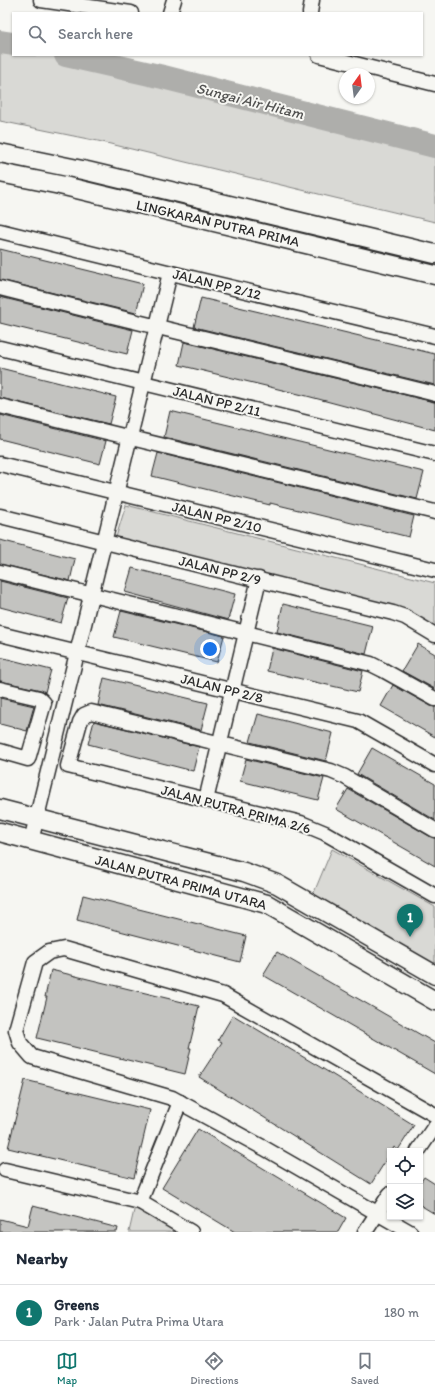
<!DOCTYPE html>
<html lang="en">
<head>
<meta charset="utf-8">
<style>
	body { margin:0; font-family:Itim,sans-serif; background:#f6f6f7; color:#1f2937 }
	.controls { position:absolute; right:12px; bottom:12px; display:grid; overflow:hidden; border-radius:0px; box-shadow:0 1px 3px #0004 }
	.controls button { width:36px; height:36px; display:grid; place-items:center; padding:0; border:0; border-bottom:1px solid #e0e1e3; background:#fff; color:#1f2937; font:20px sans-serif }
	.compass { position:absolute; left:339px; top:68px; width:36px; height:36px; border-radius:50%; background:#fff; box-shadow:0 1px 3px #0004; rotate:14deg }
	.you { position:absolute; left:210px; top:649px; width:14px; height:14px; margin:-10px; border:3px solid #fff; border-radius:50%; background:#1a73e8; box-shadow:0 0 0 6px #1a73e833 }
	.badge { display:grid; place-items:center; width:26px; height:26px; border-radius:50%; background:#0f766e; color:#fff; font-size:13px; font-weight:700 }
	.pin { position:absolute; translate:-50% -33px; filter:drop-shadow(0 1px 2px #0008) }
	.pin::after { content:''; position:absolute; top:21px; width:14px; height:12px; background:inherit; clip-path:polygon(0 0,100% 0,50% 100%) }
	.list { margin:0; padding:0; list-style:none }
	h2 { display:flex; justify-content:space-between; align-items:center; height:52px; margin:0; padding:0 16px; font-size:17px }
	h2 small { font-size:13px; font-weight:400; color:#747a83 }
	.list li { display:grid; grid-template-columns:26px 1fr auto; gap:12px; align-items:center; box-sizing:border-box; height:56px; padding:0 16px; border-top:1px solid #e0e1e3 }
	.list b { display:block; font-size:15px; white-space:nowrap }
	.list p { margin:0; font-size:13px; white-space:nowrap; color:#747a83 }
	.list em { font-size:13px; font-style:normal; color:#747a83 }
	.icon { flex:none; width:22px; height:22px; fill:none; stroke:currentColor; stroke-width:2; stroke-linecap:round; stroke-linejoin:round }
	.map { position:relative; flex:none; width:435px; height:1232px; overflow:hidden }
	.search { position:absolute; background:#fff; box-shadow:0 1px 3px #0004; left:12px; right:12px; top:12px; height:44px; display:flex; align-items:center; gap:10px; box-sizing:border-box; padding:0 14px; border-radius:0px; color:#747a83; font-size:15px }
	.sheet { height:108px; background:#fff }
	nav { display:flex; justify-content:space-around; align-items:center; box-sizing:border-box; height:56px; border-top:1px solid #e0e1e3; background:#fff; font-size:11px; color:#747a83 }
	nav a { display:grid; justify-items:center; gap:2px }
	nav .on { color:#0f766e }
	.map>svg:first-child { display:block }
	.green { fill:#d9d9d5; stroke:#828280 }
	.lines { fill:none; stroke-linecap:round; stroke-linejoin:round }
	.river { stroke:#aeaeab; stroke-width:24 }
	.building { fill:#c3c3c0; stroke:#2b2b2b }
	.minor-casing { stroke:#2b2b2b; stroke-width:17 }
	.major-casing { stroke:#2b2b2b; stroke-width:21 }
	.minor { stroke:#f6f6f2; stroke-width:14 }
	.major { stroke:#f6f6f2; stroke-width:18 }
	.labels { text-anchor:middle; stroke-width:4; stroke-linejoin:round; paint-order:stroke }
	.street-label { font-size:14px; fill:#2b2b2b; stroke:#f6f6f2 }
	.water-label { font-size:15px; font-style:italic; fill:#525251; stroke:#f6f6f2 }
</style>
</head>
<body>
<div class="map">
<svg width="435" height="1232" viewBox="0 0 435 1232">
	<rect width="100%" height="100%" fill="#f6f6f2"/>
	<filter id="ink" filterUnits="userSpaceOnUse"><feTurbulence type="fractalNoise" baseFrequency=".025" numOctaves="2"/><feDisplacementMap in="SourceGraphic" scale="8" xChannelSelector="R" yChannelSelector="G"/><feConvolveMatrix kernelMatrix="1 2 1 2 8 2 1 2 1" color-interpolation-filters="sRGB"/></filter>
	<g filter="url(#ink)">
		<g class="green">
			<polygon points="0,40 13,43 13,55 72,55 115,64 435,141 435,222 98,141 0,121"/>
			<polygon points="126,505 435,583 435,628 116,537"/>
			<polygon points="332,849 435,907 435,967 313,895"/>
			<polygon points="135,1206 181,1232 129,1232"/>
		</g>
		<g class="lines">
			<g class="river">
				<polyline points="0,42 13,44"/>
				<polyline points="66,55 163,77 435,146"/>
			</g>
		</g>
		<g class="building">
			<polygon points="0,249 143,284 136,313 0,280"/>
			<polygon points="0,297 133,330 127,354 0,323"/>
			<polygon points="201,298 435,354 435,385 194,327"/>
			<polygon points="184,342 435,402 435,430 307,396 179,365"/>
			<polygon points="0,368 116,397 109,424 0,398"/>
			<polygon points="170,411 424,472 417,499 164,437"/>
			<polygon points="0,415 106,441 100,464 0,439"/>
			<polygon points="158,453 414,516 409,537 270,503 270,505 152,476"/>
			<polygon points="0,540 75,559 70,581 0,564"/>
			<polygon points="132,568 235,594 228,620 125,592"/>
			<polygon points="0,581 68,598 61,623 0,607"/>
			<polygon points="283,604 373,626 366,654 277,632"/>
			<polygon points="121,611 224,636 217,662 114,637"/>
			<polygon points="418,644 435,654 435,689 402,671"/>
			<polygon points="272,648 363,671 358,692 267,671"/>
			<polygon points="0,657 51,670 45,692 41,690 0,681"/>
			<polygon points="104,678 208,703 201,730 98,705"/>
			<polygon points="393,685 431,706 435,707 435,737 381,706"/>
			<polygon points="0,698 34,706 27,731 0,724"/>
			<polygon points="258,714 333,733 326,761 250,742"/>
			<polygon points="94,721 199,747 193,771 88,744"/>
			<polygon points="372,748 435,784 435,820 357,774"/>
			<polygon points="246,759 324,778 318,800 240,781"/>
			<polygon points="348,789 431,837 435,838 435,866 336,809"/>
			<polygon points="83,895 246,936 240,962 77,920"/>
			<polygon points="277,952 435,1043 435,1074 263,975"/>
			<polygon points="51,970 199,1006 189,1048 191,1048 185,1074 37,1038 47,997 45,997"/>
			<polygon points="233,1015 320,1067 414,1125 398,1150 394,1147 392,1151 390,1151 390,1154 371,1184 199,1077 222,1042 218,1040"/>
			<polygon points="25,1080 150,1110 134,1178 8,1148"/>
			<polygon points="198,1129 346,1218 338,1232 235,1232 162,1188"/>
			<polygon points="424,1177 435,1184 435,1214 420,1205 420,1183"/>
			<polygon points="33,1206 118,1228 117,1232 0,1232 0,1219 28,1226"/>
		</g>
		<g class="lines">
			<g class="minor-casing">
				<g id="minor">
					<polyline points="41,0 131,13"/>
					<polyline points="170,13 174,0"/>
					<polyline points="310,13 312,0"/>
					<polyline points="319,55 435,84"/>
					<polyline points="0,231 200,280 435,336"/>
					<path d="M0 288C145 325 290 358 435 394"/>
					<polyline points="0,348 435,454"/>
					<polyline points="0,406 435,512"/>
					<polyline points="0,464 435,570"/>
					<polyline points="0,516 393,613 405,617 435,635"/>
					<polyline points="0,572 371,664 383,670 435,699"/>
					<polyline points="0,634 358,721 435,765"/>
					<polyline points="0,689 39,698 44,703 28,759 0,751"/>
					<polyline points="206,800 259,579"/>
					<polyline points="435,830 345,777 331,771 91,712 84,715 80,722 68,766 301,823 325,833 435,896"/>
					<polyline points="31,841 170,273"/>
					<polyline points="418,1151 435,1126"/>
					<polyline points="5,1170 140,1202 191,1232"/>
					<polyline points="140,1202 180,1102"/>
					<polyline points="365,1232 390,1194"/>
					<polyline points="410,1232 264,1148 172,1098 32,1057 20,1043 16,1030 35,962 49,952 64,949 223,995 435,1115"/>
				</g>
			</g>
			<g class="major-casing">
				<g id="major">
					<polyline points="0,153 87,171 435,254"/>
					<polyline points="0,173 60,185 435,275"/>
					<polyline points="0,809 244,872 277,884 435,975"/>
					<polyline points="0,832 267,904 435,1001"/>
				</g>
			</g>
			<use href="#minor" class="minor"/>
			<use href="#major" class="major"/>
		</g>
	</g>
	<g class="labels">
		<g class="street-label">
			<text transform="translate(218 223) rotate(13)" y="5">LINGKARAN PUTRA PRIMA</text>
			<text transform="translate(217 284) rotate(14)" y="5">JALAN PP 2/12</text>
			<text transform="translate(217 401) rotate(14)" y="5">JALAN PP 2/11</text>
			<text transform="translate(217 517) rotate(14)" y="5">JALAN PP 2/10</text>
			<text transform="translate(220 570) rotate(14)" y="5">JALAN PP 2/9</text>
			<text transform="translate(222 688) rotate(14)" y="5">JALAN PP 2/8</text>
			<text transform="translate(236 809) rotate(15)" y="5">JALAN PUTRA PRIMA 2/6</text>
			<text transform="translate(181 882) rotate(15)" y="5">JALAN PUTRA PRIMA UTARA</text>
		</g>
		<g class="water-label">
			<text transform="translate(250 101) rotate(14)" y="5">Sungai Air Hitam</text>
		</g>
	</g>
</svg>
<div class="controls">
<button><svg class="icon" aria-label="locate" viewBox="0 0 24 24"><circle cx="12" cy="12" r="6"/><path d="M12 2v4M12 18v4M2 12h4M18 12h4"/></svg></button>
<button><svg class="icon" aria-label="layers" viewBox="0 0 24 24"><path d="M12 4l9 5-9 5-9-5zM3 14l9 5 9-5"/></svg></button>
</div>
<svg class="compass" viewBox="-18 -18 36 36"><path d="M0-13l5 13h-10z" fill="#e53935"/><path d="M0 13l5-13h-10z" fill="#747a83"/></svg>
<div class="you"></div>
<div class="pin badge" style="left:410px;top:937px">1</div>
<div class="search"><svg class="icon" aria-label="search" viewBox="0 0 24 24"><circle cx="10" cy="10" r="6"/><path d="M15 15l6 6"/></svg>Search here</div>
</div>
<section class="sheet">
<h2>Nearby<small></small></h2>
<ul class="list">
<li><span class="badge">1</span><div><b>Greens</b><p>Park · Jalan Putra Prima Utara</p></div><em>180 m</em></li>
</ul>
</section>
<nav>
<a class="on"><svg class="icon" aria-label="map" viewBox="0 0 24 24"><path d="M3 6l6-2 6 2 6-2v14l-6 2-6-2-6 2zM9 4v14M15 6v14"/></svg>Map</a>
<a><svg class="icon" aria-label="directions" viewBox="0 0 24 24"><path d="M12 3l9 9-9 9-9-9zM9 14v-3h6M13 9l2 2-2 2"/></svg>Directions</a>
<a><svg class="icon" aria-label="saved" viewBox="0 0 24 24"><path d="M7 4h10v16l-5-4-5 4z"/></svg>Saved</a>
</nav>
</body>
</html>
